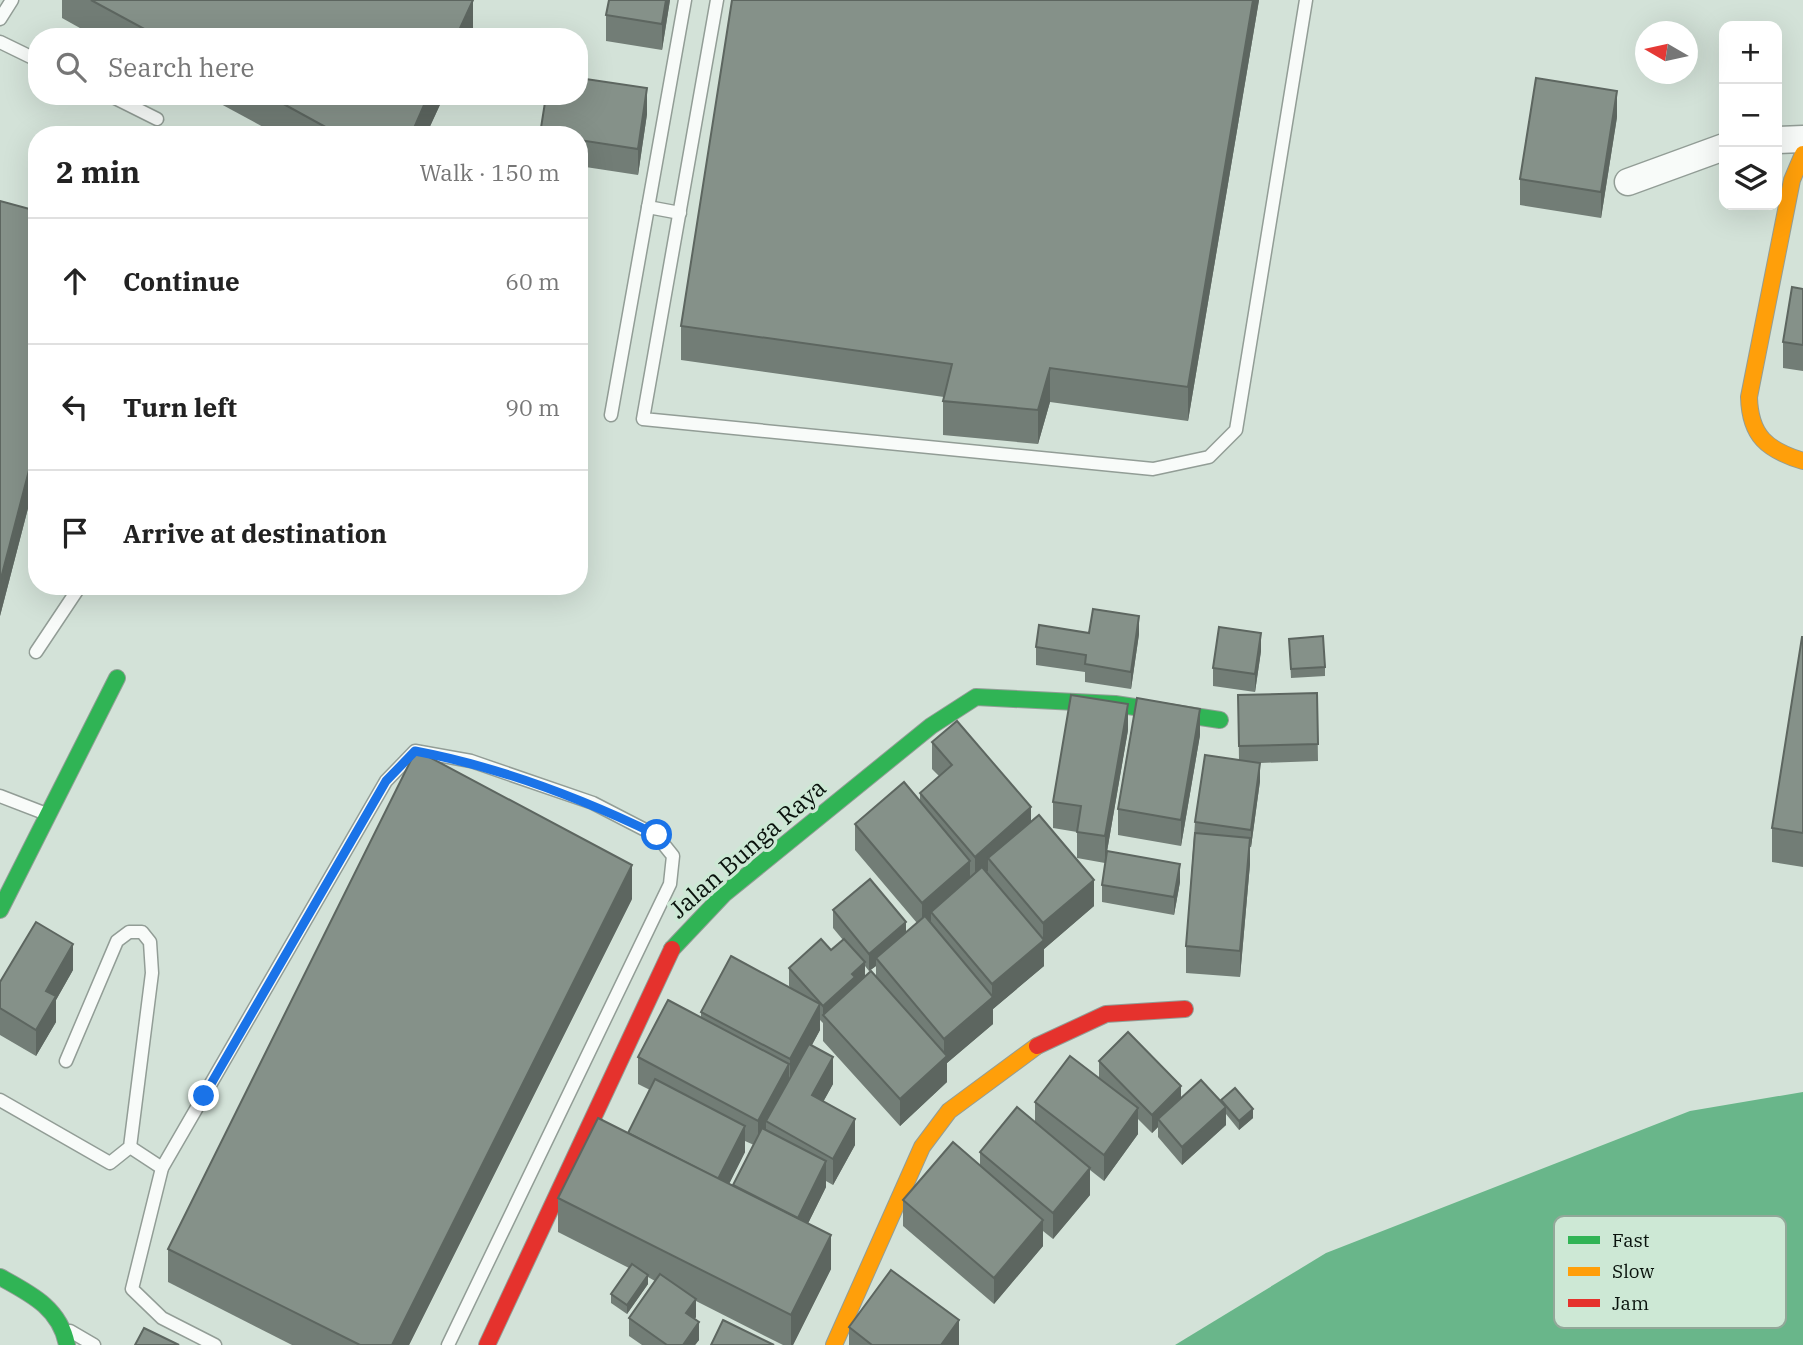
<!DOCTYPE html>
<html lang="en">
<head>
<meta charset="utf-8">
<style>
	body { margin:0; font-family:"IBM Plex Serif",serif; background:#f2f2f2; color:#222 }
	.controls { position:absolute; right:21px; top:21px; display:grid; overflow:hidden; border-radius:14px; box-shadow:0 7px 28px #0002 }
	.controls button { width:63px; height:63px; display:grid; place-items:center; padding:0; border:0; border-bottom:2px solid #e0e0e0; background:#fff; color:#222; font:35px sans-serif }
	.compass { position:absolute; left:1635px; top:21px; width:63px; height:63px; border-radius:50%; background:#fff; box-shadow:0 7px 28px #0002; rotate:279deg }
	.stop { position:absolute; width:21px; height:21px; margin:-16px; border:5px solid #1a73e8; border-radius:50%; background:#fff }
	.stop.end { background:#1a73e8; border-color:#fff; box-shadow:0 2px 7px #0008 }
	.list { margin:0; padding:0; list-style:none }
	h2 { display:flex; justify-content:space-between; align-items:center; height:91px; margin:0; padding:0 28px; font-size:30px }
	h2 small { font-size:23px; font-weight:400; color:#767676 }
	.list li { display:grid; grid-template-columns:46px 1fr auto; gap:21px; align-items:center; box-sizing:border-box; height:126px; padding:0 28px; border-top:2px solid #e0e0e0 }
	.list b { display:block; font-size:26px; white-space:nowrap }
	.list em { font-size:23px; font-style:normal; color:#767676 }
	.icon { flex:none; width:38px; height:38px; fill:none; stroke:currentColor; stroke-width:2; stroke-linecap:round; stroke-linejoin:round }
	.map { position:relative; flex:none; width:1803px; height:1345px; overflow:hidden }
	.search { position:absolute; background:#fff; box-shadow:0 7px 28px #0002; left:28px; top:28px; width:560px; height:77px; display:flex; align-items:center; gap:18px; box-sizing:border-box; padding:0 24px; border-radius:28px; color:#767676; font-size:26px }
	.panel { position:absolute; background:#fff; box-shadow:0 7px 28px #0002; left:28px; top:126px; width:560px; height:469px; border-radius:28px }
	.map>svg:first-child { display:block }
	.water { fill:#69b68a }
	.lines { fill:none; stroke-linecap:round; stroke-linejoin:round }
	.lane-casing { stroke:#929d96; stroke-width:15 }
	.street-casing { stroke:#929d96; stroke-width:29 }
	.fast-casing { stroke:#929d96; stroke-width:18 }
	.slow-casing { stroke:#929d96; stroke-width:18 }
	.jam-casing { stroke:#929d96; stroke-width:18 }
	.lane { stroke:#f8fbf9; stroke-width:12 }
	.street { stroke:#f8fbf9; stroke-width:26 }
	.fast { stroke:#30b455; stroke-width:16 }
	.slow { stroke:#ff9f0a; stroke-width:16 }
	.jam { stroke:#e5322d; stroke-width:16 }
	.wall { fill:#727d76; fill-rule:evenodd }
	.shaded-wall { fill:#5d6660 }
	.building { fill:#859189; stroke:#5d6660; stroke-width:2 }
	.route { stroke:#1a73e8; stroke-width:9 }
	.labels { text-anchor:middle; stroke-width:7; stroke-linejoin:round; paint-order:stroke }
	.street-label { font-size:24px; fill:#09120c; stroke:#cde8d5 }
	.key { fill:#cde8d5; stroke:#92a899; stroke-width:2 }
	.key-label { font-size:19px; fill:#09120c }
</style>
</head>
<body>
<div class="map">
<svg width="1803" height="1345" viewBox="0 0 1803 1345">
	<rect width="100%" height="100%" fill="#d3e2d8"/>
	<polygon class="water" points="1803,1092 1803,1345 1175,1345 1326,1253 1690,1111"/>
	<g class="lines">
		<g class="lane-casing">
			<g id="lane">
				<polyline points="717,0 643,419 1153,469 1209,457 1236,430 1306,0"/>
				<polyline points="0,19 12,0"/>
				<polyline points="0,42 37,60"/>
				<polyline points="111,96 157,119"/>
				<polyline points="648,207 680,213"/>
				<polyline points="611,415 685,0"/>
				<polyline points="36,652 80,586"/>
				<polyline points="0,796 44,813"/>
				<polyline points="0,1100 110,1163 130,1147 152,973 150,942 142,932 129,932 117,941 66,1061"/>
				<polyline points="130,1147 162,1168"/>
				<polyline points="70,1331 94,1345"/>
				<polyline points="215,1345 162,1318 132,1289 162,1168 386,781 415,751 471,761 593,803 657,836 673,856 670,884 448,1345"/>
			</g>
		</g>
		<g class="street-casing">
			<g id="street">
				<polyline points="1777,140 1803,139"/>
				<polyline points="1628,182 1724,147"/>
			</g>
		</g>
		<g class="fast-casing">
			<g id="fast">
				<polyline points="0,910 117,678"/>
				<polyline points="672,949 724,894 931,726 976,697 1115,704 1220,720"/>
				<path d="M0 1277C31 1294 60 1308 67 1345"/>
			</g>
		</g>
		<g class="slow-casing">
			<g id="slow">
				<path d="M1803 154 1792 180 1749 397C1750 436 1767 450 1803 461"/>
				<polyline points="834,1345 922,1147 949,1111 1037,1046"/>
			</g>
		</g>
		<g class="jam-casing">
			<g id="jam">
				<polyline points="1037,1046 1106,1014 1185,1009"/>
				<polyline points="487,1345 672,949"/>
			</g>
		</g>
		<use href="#lane" class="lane"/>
		<use href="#street" class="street"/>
		<use href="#fast" class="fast"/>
		<use href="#slow" class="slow"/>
		<use href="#jam" class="jam"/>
	</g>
	<g class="wall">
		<polygon points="62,0 473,0 473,33 471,37 96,37 62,18"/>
		<polygon points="609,0 670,0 662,50 606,41 606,15"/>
		<polygon points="732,0 1259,0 1188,421 1050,402 1038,444 943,435 943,401 944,397 681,360 681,326"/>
		<polygon points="206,96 444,96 426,135 278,135"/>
		<polygon points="546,96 647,114 638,175 579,166 579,135 540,135"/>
		<polygon points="1617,117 1601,218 1520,205 1520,179"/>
		<polygon points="0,201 37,211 37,490 33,489 0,616"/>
		<polygon points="1803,289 1803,371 1783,368 1783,342"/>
		<polygon points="1089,633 1139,634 1131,689 1085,682 1085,672 1036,665 1036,647"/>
		<polygon points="1803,637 1803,867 1772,862 1772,828"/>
		<polygon points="1289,639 1325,667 1325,676 1291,678"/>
		<polygon points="1261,651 1255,692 1213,686 1213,668"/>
		<polygon points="1317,693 1318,761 1260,763 1260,781 1251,847 1250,847 1250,864 1240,977 1186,973 1186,946 1195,822 1239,760 1238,695"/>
		<polygon points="1128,730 1105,863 1077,858 1077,832 1053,828 1053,802"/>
		<polygon points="1200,735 1181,846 1118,835 1118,809"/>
		<path d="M932 742 1031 821 1094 906 1044 949V966L993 1009V1024L947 1063V1082L900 1126 823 1041V1023L820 1020V1030L812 1045 833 1084 823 1102 855 1145 833 1185 826 1181V1187L808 1223 831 1269 793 1345H783L696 1301V1317L695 1319 699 1340 695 1345H642L629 1336V1318L655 1281 648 1277V1284L627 1314 611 1303V1294L629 1268 558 1232V1198L628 1133 650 1090 638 1084V1057L701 1017V1012L791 988 789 986V968L831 950 843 940 833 928V910L906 933 917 923 855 850V824L920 801V793L939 776 932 769ZM865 966 869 971 876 966V977H865ZM745 1141 754 1145 733 1186 729 1184 745 1152Z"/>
		<polygon points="1180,882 1174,915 1102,902 1102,885"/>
		<polygon points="632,899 409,1345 292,1345 168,1282 168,1249"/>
		<polygon points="73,970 56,1000 56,1022 36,1056 0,1035 0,982"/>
		<polygon points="1099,1061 1181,1098 1221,1102 1221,1100 1253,1118 1239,1130 1226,1114 1226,1125 1182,1165 1158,1137 1158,1127 1152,1133 1138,1119 1138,1134 1104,1181 1090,1170 1090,1195 1053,1239 1043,1231 1043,1246 994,1304 903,1226 903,1200 980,1165 980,1152 1035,1122 1035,1102 1099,1078"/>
		<polygon points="849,1327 959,1345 849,1345"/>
	</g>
	<g class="shaded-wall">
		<polygon points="473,0 473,33 471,37 456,37"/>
		<polygon points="666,0 670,0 662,50 662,24"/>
		<polygon points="1253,0 1259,0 1188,421 1188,387"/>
		<polygon points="647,88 647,114 638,175 638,149"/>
		<polygon points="1617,91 1617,117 1601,218 1601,192"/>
		<polygon points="428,96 444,96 426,135 411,135"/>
		<polygon points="1050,368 1050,402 1038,444 1038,410"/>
		<polygon points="33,455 33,489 0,616 0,582"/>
		<polygon points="1139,616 1139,634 1131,689 1131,672"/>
		<polygon points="1261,633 1261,651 1255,692 1255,674"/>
		<polygon points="1128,704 1128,730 1105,863 1105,836"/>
		<polygon points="1200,709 1200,735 1181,846 1181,820"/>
		<polygon points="1260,763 1260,781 1251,847 1251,830"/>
		<polygon points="1031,807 1031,833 988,858 988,871 975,883 975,857"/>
		<polygon points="1250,838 1250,864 1240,977 1240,951"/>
		<polygon points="970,861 970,887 931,912 931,921 922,929 922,903"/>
		<polygon points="1180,864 1180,882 1174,915 1174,897"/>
		<polygon points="632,865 632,899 409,1345 392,1345"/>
		<polygon points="1094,880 1094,906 1044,949 1044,966 993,1009 993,1024 947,1063 947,1082 900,1126 900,1099 944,1059 944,1039 992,998 992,984 1043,941 1043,923"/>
		<polygon points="906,922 906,940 876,958 876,966 869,971 869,954"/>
		<polygon points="73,944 73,970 56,1000 56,1022 36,1056 36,1030 46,991"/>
		<polygon points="865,962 865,980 823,1015 823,1024 823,1006 852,974"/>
		<polygon points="820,1004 820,1030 790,1085 790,1059"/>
		<polygon points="833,1057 833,1084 812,1122 812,1095"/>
		<polygon points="789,1064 789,1090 766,1121 766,1132 758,1148 758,1121"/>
		<polygon points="1181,1086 1181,1104 1158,1119 1158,1127 1152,1133 1152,1115"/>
		<polygon points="1226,1107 1226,1125 1182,1165 1182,1147"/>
		<polygon points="1138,1108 1138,1134 1104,1181 1104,1155"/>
		<polygon points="1253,1109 1253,1118 1239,1130 1239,1121"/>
		<polygon points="855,1119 855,1145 833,1185 833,1159"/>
		<polygon points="745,1126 745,1152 718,1206 718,1180"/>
		<polygon points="826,1161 826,1187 798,1244 798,1218"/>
		<polygon points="1090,1168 1090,1195 1053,1239 1053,1213"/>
		<polygon points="1043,1220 1043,1246 994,1304 994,1278"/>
		<polygon points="831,1235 831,1269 793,1345 791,1345 791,1315"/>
		<polygon points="648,1275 648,1284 627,1314 627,1305"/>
		<polygon points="696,1299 696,1317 686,1331 686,1313"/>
		<polygon points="959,1320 959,1345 941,1345"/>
		<polygon points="699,1322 699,1340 695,1345 683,1345"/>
	</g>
	<g class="building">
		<polygon points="91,0 473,0 456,37 159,37"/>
		<polygon points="609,0 666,0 662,24 606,15"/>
		<polygon points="732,0 1253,0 1188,387 1050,368 1038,410 943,401 952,364 681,326"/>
		<polygon points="579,78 647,88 638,149 579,140 579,135 540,134 546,96 579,96"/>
		<polygon points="1536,78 1617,91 1601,192 1520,179"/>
		<polygon points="269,96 428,96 411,135 340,135"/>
		<polygon points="0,201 37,211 37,456 33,455 0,582"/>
		<polygon points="1792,287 1803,289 1803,345 1783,342"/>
		<polygon points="1093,609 1139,616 1131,672 1085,664 1086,655 1036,647 1039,625 1089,633"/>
		<polygon points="1219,627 1261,633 1255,674 1213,668"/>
		<polygon points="1323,636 1325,667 1291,669 1289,639"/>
		<polygon points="1802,637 1803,637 1803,833 1772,828"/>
		<polygon points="1317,693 1318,744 1239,746 1238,695"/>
		<polygon points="1071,695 1128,704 1105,836 1077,832 1081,806 1053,802"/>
		<polygon points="1137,698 1200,709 1181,820 1118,809"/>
		<polygon points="957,721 1031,807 975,857 920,793 952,765 932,742"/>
		<polygon points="416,750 632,865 392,1345 360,1345 168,1249"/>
		<polygon points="1205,755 1260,763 1251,830 1195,822"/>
		<polygon points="904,782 970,861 922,903 855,824"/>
		<polygon points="1039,815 1094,880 1043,923 988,858"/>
		<polygon points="1195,833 1250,838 1240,951 1186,946"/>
		<polygon points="1107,851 1180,864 1174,897 1102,885"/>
		<polygon points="982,867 1044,940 992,984 931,912"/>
		<polygon points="870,879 906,922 869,954 833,910"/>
		<polygon points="925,916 993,997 944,1039 876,958"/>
		<polygon points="36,922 73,944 46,991 56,996 36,1030 0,1008 0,982"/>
		<polygon points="821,939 831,950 844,939 865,962 852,974 855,977 823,1006 789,968"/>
		<polygon points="731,956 820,1004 790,1059 701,1012"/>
		<polygon points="871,971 947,1056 900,1099 823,1015"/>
		<polygon points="668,1000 789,1064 758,1121 638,1057"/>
		<polygon points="1128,1032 1181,1086 1152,1115 1099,1061"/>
		<polygon points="809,1044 833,1057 812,1095 855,1119 833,1159 766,1121"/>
		<polygon points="1070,1056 1138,1108 1104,1155 1035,1102"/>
		<polygon points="655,1079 745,1126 718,1179 628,1133"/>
		<polygon points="1201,1080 1226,1107 1182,1147 1158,1119"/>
		<polygon points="1235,1088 1253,1109 1239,1121 1221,1100"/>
		<polygon points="1017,1107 1090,1168 1053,1213 980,1152"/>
		<polygon points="598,1118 831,1235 791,1315 558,1198"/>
		<polygon points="762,1128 826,1161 798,1218 733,1185"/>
		<polygon points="953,1142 1043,1220 994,1278 903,1200"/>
		<polygon points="632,1264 648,1275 627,1305 611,1294"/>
		<polygon points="891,1270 959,1320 941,1345 872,1345 849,1327"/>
		<polygon points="660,1274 696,1299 686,1313 699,1322 683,1345 667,1345 629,1318"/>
		<polygon points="723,1320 774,1345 711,1345"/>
		<polygon points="144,1328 179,1345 135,1345"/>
	</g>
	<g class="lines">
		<path class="route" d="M204 1096 386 781 415 751C500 767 579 797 657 835"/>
	</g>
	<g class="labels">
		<g class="street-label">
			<text transform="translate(748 849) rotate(-41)" y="8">Jalan Bunga Raya</text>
		</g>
	</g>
	<rect x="1554" y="1216" width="232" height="112" rx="10" class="key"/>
	<rect x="1568" y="1236" width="32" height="8" fill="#30b455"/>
	<rect x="1568" y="1267" width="32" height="9" fill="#ff9f0a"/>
	<rect x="1568" y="1299" width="32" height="8" fill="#e5322d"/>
	<g class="key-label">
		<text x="1612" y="1247">Fast</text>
		<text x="1612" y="1278">Slow</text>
		<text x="1612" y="1310">Jam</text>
	</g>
</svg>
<div class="controls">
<button>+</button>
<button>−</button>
<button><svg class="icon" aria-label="layers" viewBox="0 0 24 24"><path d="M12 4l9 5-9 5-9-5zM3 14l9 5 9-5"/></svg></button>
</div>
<svg class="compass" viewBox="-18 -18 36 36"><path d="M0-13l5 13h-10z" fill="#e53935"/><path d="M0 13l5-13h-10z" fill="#767676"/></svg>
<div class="stop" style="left:657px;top:835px"></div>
<div class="stop end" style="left:204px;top:1096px"></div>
<div class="search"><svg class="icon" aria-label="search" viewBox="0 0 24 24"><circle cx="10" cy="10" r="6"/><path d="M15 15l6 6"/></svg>Search here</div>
<section class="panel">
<h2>2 min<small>Walk · 150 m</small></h2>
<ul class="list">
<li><svg class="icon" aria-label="ahead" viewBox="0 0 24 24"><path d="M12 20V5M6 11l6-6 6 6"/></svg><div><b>Continue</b></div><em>60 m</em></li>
<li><svg class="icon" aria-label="left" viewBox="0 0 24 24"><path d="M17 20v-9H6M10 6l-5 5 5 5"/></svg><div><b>Turn left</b></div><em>90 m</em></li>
<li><svg class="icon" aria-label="arrive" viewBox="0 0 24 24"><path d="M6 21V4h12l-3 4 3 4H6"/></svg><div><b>Arrive at destination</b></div></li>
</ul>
</section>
</div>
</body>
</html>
